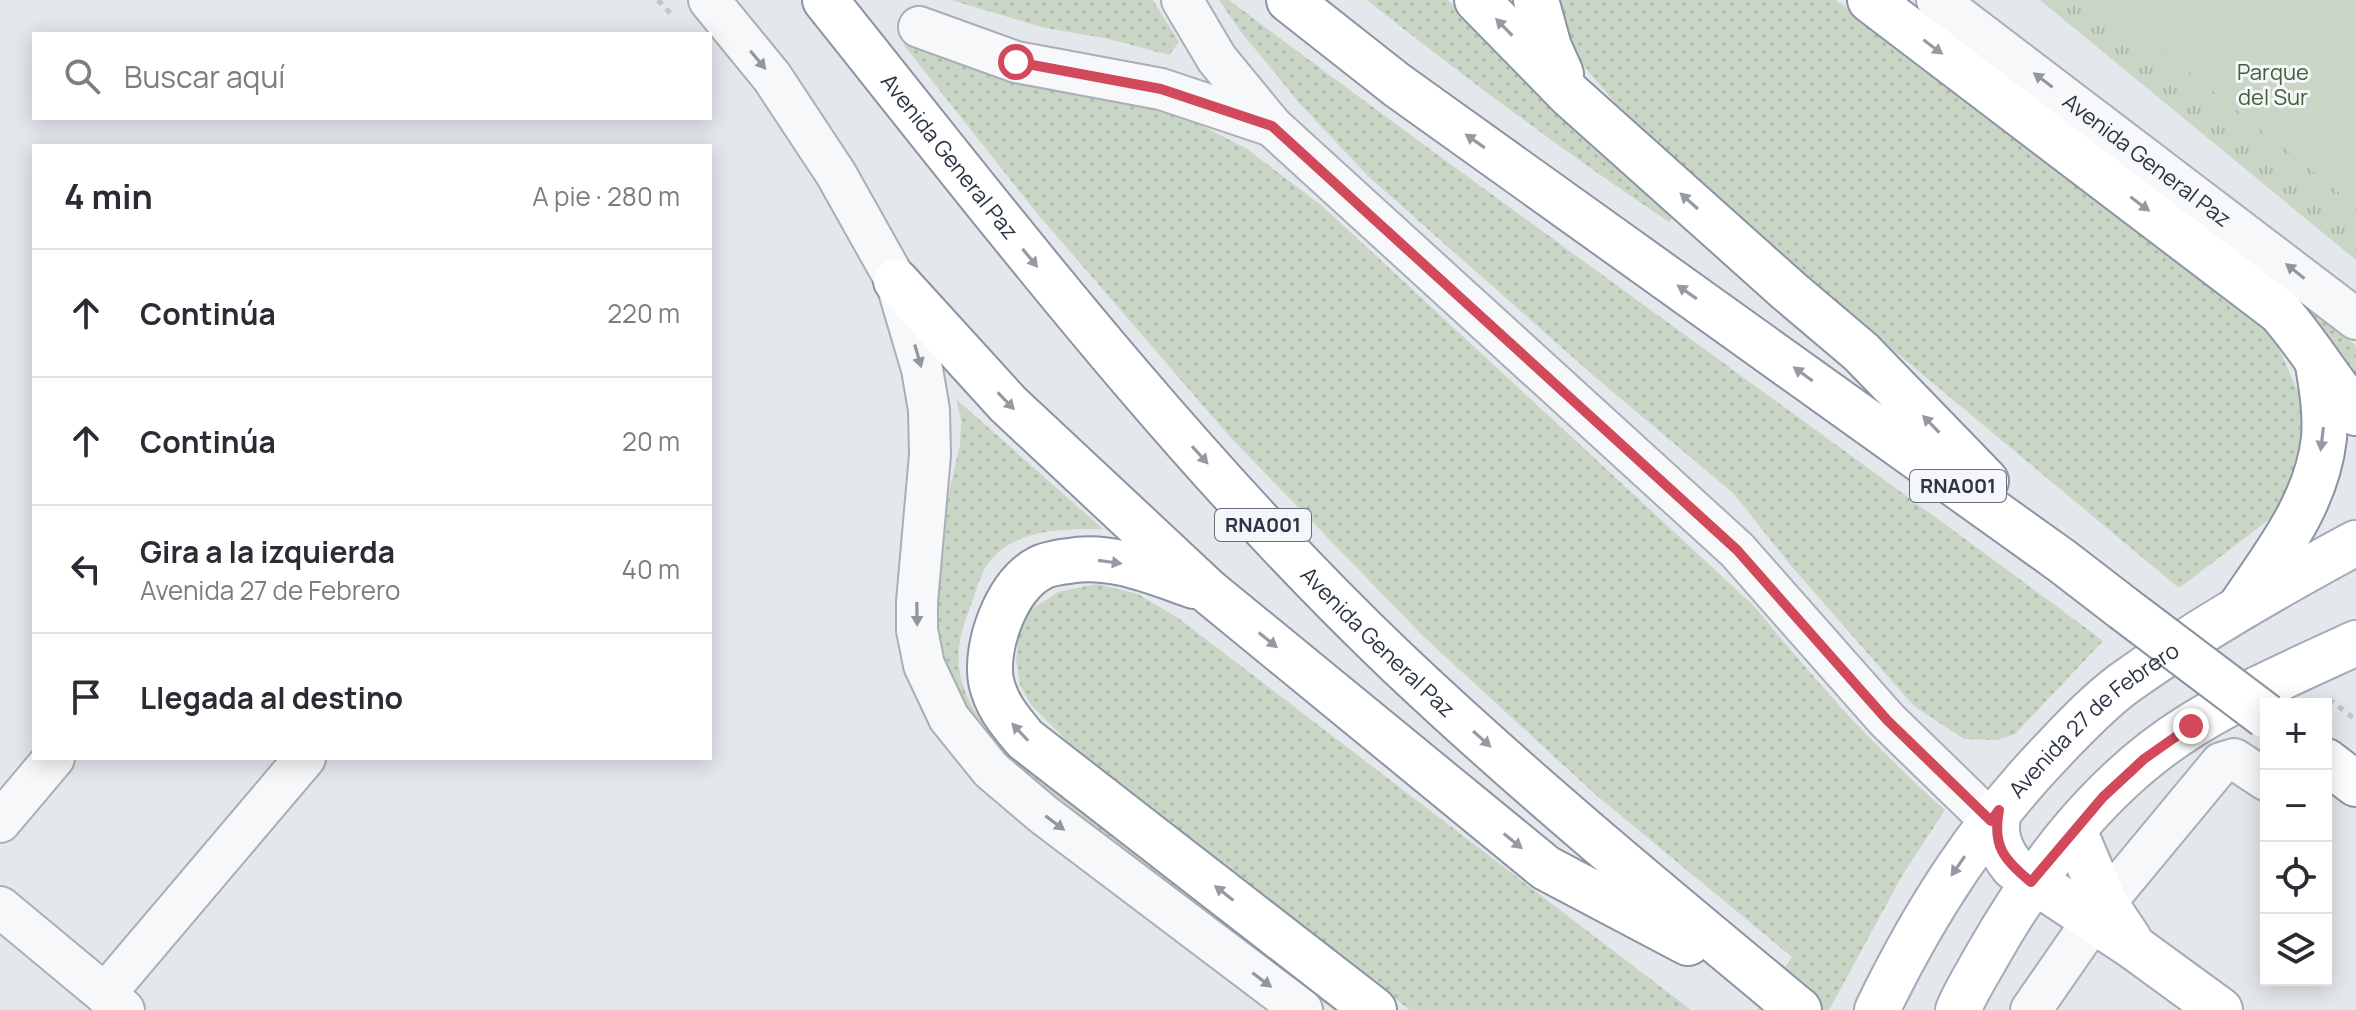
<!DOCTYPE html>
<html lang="es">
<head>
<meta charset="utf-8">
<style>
	body { margin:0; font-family:Manrope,sans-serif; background:#f7f7f7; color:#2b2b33 }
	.controls { position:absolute; right:24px; bottom:24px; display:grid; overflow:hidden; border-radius:0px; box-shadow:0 4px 20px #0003 }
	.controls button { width:72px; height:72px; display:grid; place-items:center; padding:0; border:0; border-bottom:2px solid #e1e1e2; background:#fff; color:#2b2b33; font:40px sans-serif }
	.stop { position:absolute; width:24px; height:24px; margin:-18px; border:6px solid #d1495b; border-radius:50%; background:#fff }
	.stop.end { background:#d1495b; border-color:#fff; box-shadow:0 2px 8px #0008 }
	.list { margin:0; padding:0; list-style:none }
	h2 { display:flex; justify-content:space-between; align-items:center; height:104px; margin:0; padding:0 32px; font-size:34px }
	h2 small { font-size:26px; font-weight:400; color:#7c7c81 }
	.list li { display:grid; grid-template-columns:52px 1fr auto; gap:24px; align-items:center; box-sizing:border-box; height:128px; padding:0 32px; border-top:2px solid #e1e1e2 }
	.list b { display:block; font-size:30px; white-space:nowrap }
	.list p { margin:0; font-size:26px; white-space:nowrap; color:#7c7c81 }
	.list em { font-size:26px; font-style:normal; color:#7c7c81 }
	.icon { flex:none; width:44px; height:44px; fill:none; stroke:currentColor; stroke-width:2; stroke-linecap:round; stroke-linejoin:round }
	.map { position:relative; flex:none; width:2356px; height:1010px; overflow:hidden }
	.search { position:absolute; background:#fff; box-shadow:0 4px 20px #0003; left:32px; top:32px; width:680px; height:88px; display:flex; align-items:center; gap:20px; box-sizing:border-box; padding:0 28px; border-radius:0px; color:#7c7c81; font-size:30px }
	.panel { position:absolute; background:#fff; box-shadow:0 4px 20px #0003; left:32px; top:144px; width:680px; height:616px; border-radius:0px }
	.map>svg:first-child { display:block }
	.grass { fill:url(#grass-dots) }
	.park { fill:url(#park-tufts) }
	.pitch { fill:#c9d6c5 }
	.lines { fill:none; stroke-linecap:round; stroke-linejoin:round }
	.minor-casing { stroke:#a9aeb7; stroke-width:44 }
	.major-casing { stroke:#a3abb8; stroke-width:48 }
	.highway-casing { stroke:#8b94a3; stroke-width:48 }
	.path { stroke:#c2c5cb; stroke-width:5; stroke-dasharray:6 6; stroke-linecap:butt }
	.minor { stroke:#f7f8fa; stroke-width:40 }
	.major { stroke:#fff; stroke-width:44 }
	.highway { stroke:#fff; stroke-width:44 }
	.highway-bridge-casing { stroke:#8b94a3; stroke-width:48; stroke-linecap:butt }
	.highway-bridge { stroke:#fff; stroke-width:44 }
	.oneway { fill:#959aa2 }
	.oneway2 { fill:#9196a0 }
	.route { stroke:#d1495b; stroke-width:10 }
	.labels { text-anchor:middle; stroke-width:6; stroke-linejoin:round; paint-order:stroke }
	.shield { fill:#f4f6f9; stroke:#676e7b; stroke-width:2 }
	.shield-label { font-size:20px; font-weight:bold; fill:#2b3445 }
	.park-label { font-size:22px; fill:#3f6138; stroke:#f4f6f9 }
	.street-label { font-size:22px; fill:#2b3445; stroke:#f4f6f9 }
</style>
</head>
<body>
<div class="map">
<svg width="2356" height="1010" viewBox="0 0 2356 1010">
	<defs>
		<pattern id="grass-dots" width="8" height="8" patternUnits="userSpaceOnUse" patternTransform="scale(2)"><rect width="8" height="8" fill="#c9d6c5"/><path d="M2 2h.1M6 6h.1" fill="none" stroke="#adb8ab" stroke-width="1.8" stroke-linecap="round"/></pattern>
		<pattern id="park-tufts" width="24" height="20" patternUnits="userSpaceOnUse" patternTransform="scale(2)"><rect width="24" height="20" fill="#c9d6c5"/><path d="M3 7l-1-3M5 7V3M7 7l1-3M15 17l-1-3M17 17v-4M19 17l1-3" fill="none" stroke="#adb8ab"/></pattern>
	</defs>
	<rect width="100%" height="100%" fill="#e4e7ec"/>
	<g class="grass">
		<polygon points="951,0 1153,0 1179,42 1169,55 1105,38 1045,28"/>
		<path d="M1219 0H1229C1518 217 1813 425 2103 641L2015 734 1997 740 1964 739 1914 706 1793 568 1734 494 1594 376 1369 177 1301 105 1242 33Z"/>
		<path d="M1367 0H1448L1486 39 1675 214 1669 222C1565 152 1465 78 1367 0Z"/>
		<polygon points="1557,0 1836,0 2245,311 2274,337 2302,401 2305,425 2302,450 2286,496 2270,519 2179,588 1795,268 1629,119 1583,65 1568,38"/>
		<polygon points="1904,0 2323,317 2356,346 2356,388"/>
		<path d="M903 44 973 68 1121 96 1179 114 1247 149 1321 205 1754 606C1813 678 1875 749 1945 810L1903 874 1829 1010H1757L1792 957 1596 795 1423 636 1231 438 1036 212Z"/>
		<path d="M956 399 1103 529C1064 529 1016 528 989 562 980 574 975 594 970 608 958 637 954 662 965 691 975 719 1002 742 1022 764L1348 1010H1334L1017 767 973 721 945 663 936 626V547L960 445 961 421Z"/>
		<polygon points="1097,584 1138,594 1178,618 1691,1010 1410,1010 1093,767 1031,705 1020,685 1016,659 1018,639 1026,613 1058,592"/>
	</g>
	<polygon class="park" points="2040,0 2356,0 2356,260"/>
	<polygon class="pitch" points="2099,0 2356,0 2356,206"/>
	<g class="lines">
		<g class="minor-casing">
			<g id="minor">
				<polyline points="709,0 772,77 836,174 896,281 922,369 929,410 930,455 917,602 917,630 924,665 949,718 991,770 1044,815 1302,1010"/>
				<polyline points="1182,0 1217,59 1272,126 1737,550 1887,720 1991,821"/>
				<path id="s1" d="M1937 0 2356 319"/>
				<polyline points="919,27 1016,62 1161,89 1272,126"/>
				<polyline points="0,822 54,758"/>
				<polyline points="0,907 124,1010"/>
				<polyline points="105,994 305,758"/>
				<polyline points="2031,1010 2105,903 2221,763 2234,759 2266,780"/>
			</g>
		</g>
		<g class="major-casing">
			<g id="major">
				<path d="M1999 810C1994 832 1998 849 2013 867L2135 948 2220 1010"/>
				<polyline points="2074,830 2105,903 2129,939"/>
				<path id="s2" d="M1877 1010C1925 911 1980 825 2057 746 2077 725 2099 702 2123 684 2197 631 2276 586 2356 543"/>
				<path d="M1958 1010C1966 991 1977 974 1987 956 2038 866 2103 780 2192 725 2244 693 2300 669 2356 643"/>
			</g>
		</g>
		<g class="highway-casing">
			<g id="highway">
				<path id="s3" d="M825 0C1007 228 1186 461 1398 663 1527 785 1663 897 1799 1010"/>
				<polyline points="1289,0 1397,85 2062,561 2123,608"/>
				<polyline points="1477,0 1570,95 1789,291 1861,352 1986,481"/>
				<polyline points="1536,0 1549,47 1561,74"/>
				<path d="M1870 0 2280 312C2308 344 2329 380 2356 413"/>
				<polyline points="896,281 1008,404 1208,591 1546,868 1688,943"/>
				<path d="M1194 586C1156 573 1111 553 1069 561 1061 562 1047 564 1040 568 1006 586 985 646 991 681 996 705 1010 721 1025 739L1374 1010"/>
				<path d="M2240 607C2275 555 2317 503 2324 438 2326 413 2322 389 2318 365"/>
				<polyline points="2326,761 2356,784"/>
			</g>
		</g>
		<g class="path">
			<polyline points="658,0 671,14"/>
			<polyline points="2329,699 2356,720"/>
		</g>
		<use href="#minor" class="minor"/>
		<use href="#major" class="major"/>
		<use href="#highway" class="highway"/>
		<g class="highway-bridge-casing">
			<polyline id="highway-bridge" points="2123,608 2266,716"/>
		</g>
		<use href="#highway-bridge" class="highway-bridge"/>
	</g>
	<defs><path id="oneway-solid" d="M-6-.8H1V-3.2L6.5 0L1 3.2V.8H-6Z" transform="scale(2)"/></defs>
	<g class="oneway">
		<use href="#oneway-solid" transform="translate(1504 27) rotate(-134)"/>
		<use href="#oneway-solid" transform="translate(1933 47) rotate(37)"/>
		<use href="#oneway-solid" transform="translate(1475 141) rotate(-145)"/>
		<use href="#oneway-solid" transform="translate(1689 201) rotate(-138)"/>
		<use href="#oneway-solid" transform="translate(2140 204) rotate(37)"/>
		<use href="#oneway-solid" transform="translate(1030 258) rotate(51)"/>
		<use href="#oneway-solid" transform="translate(1687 292) rotate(-145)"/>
		<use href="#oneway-solid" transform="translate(1803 374) rotate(-144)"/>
		<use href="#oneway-solid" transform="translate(1006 401) rotate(46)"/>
		<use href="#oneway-solid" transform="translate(1931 424) rotate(-134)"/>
		<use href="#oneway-solid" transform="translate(2322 439) rotate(97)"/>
		<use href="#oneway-solid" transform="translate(1200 455) rotate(48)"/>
		<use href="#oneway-solid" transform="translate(1110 562) rotate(8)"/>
		<use href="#oneway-solid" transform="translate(1268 640) rotate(39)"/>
		<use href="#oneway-solid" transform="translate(1020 732) rotate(-133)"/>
		<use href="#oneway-solid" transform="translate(1482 739) rotate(42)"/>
		<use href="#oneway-solid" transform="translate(1513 841) rotate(39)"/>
		<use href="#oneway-solid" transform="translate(1958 866) rotate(125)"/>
		<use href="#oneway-solid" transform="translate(1224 893) rotate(-142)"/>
	</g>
	<g class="oneway2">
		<use href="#oneway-solid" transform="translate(758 60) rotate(50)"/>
		<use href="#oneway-solid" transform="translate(2043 80) rotate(-143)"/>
		<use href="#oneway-solid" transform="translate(2295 271) rotate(-142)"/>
		<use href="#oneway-solid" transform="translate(918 356) rotate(74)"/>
		<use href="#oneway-solid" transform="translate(917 614) rotate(89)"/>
		<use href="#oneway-solid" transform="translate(1055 823) rotate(37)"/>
		<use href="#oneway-solid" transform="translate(1262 980) rotate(37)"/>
	</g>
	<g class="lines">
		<path class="route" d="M1016 62 1161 89 1272 126 1737 550 1887 720 1991 821 1999 810C1992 846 2004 860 2031 882L2103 797 2144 759 2191 726"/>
	</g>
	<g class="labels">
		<g class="shield">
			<rect x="1910" y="470" width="96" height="32" rx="6"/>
			<rect x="1215" y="509" width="96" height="32" rx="6"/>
		</g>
		<g class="shield-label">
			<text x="1958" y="493">RNA001</text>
			<text x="1263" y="532">RNA001</text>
		</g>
		<g class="park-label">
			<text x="2273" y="80">Parque<tspan x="2273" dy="25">del Sur</tspan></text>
		</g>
		<g class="street-label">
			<text dy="8" stroke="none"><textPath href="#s3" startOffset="200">Avenida General Paz</textPath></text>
			<text dy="8" stroke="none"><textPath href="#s1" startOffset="264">Avenida General Paz</textPath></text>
			<text dy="8" stroke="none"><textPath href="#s3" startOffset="848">Avenida General Paz</textPath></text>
			<text dy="8" stroke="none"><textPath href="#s2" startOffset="366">Avenida 27 de Febrero</textPath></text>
		</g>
	</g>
</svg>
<div class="controls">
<button>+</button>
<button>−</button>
<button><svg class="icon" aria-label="locate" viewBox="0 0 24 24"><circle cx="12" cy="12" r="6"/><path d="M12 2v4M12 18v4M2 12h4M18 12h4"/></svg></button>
<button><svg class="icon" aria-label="layers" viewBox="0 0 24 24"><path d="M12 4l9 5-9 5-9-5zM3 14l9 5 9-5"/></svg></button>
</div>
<div class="stop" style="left:1016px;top:62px"></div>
<div class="stop end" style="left:2191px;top:726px"></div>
<div class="search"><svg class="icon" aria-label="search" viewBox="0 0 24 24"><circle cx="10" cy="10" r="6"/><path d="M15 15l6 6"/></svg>Buscar aquí</div>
<section class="panel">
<h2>4 min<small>A pie · 280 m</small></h2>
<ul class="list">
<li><svg class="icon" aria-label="ahead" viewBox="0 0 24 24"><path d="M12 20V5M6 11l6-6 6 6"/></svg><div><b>Continúa</b></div><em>220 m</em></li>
<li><svg class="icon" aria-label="ahead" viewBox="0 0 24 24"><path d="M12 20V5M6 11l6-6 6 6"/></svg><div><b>Continúa</b></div><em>20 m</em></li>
<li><svg class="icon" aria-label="left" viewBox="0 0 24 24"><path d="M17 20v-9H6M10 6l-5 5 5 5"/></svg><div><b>Gira a la izquierda</b><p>Avenida 27 de Febrero</p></div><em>40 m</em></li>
<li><svg class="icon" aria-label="arrive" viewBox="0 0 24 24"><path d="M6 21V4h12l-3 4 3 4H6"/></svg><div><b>Llegada al destino</b></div></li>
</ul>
</section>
</div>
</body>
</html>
